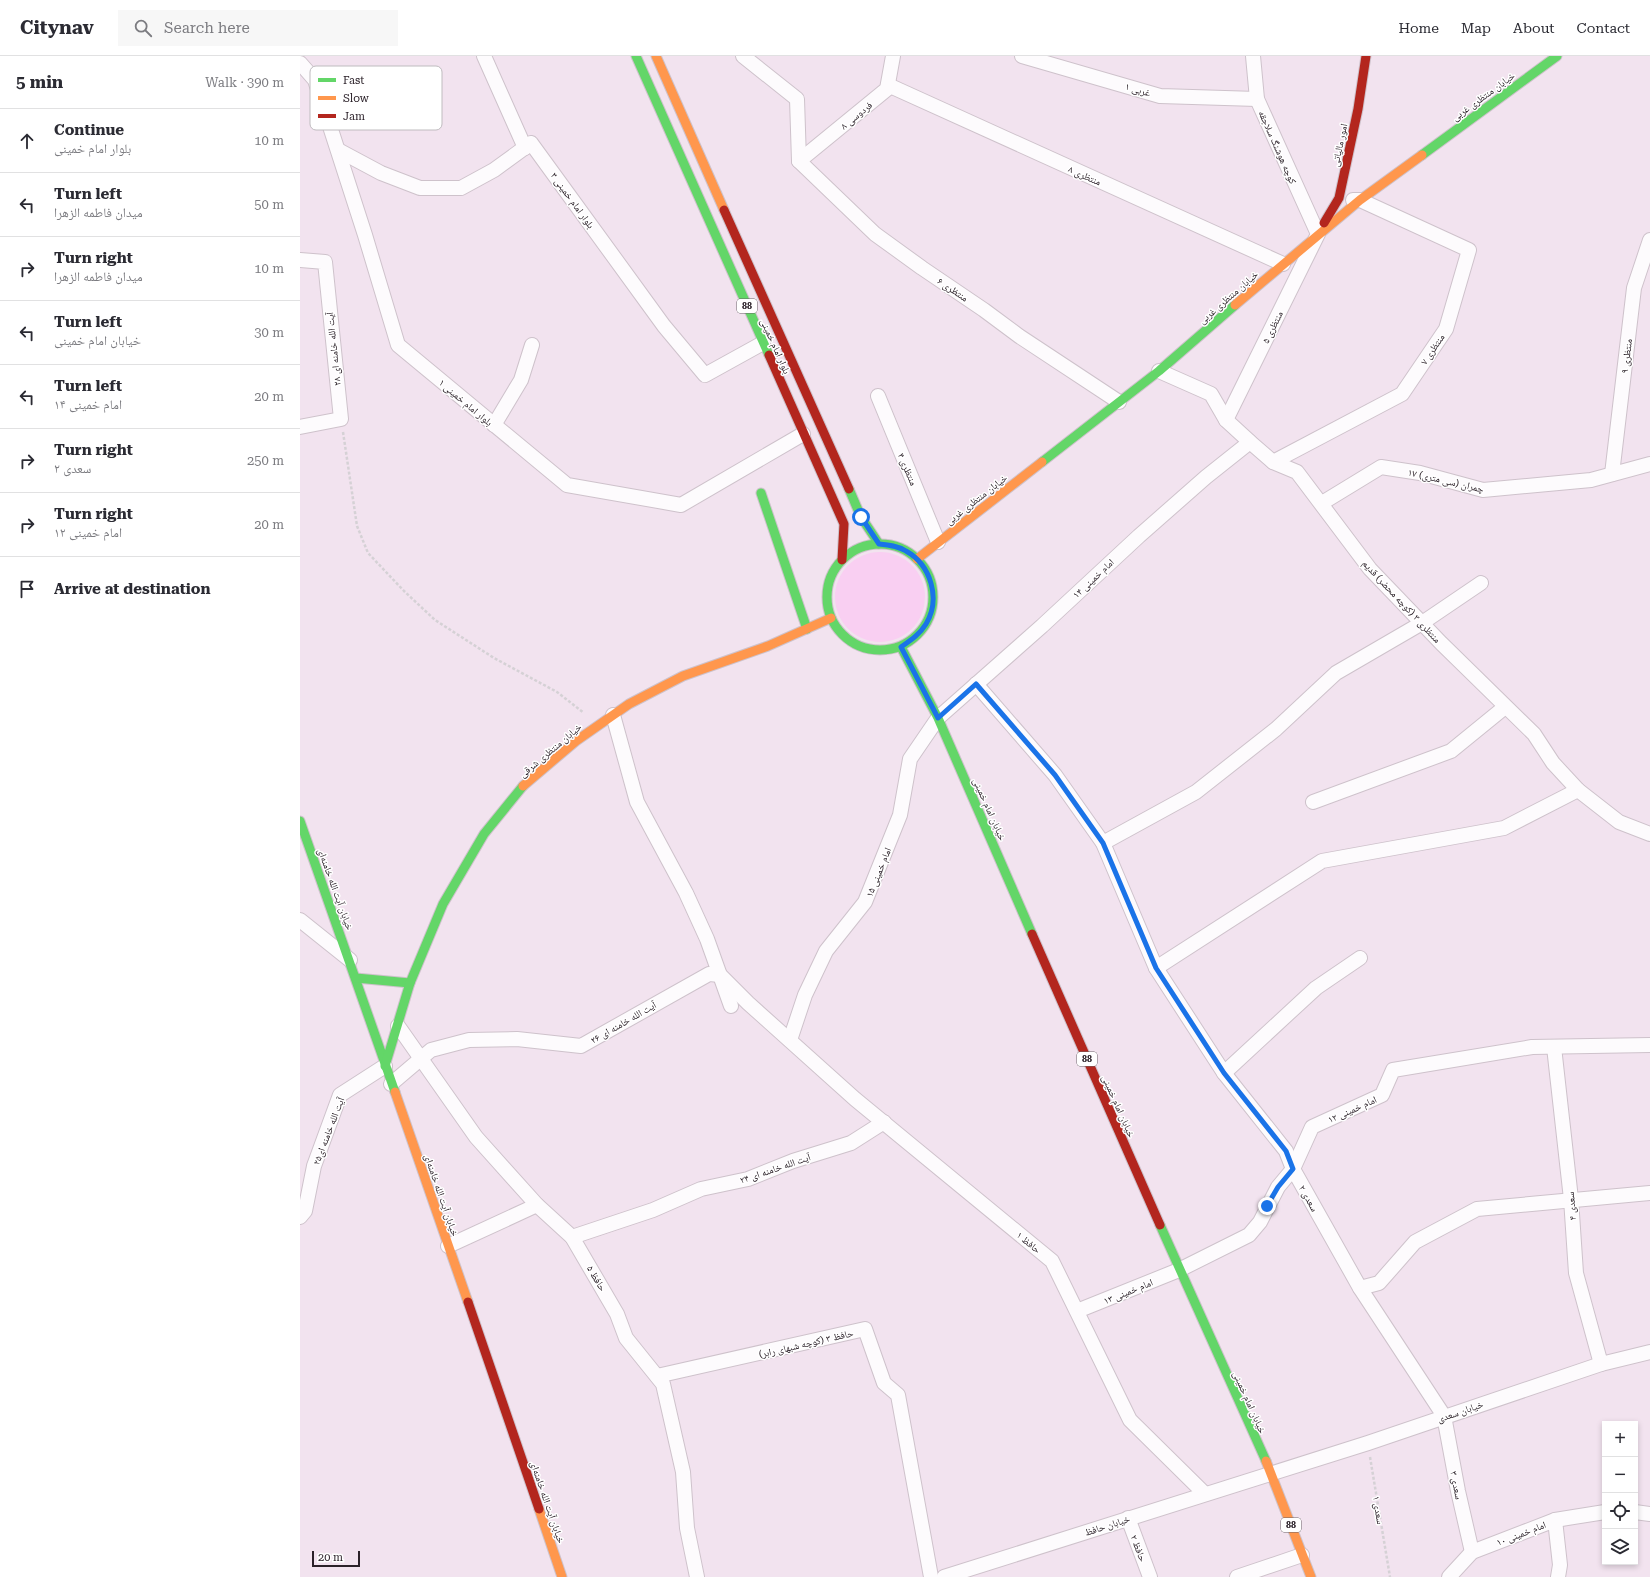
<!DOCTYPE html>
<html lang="en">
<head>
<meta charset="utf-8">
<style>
	body { margin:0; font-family:"Roboto Serif","Noto Naskh Arabic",serif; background:#f7f7f7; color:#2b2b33 }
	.controls { position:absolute; right:12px; bottom:12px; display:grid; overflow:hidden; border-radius:0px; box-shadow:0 2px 6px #0003 }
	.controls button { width:36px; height:36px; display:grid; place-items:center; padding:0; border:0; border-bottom:1px solid #e1e1e2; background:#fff; color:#2b2b33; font:20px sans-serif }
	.scale { position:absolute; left:12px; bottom:10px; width:48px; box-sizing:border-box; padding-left:4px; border:2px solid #2b2129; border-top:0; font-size:11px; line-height:14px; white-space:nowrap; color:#2b2129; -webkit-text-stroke:3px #fff; paint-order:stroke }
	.stop { position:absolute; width:12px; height:12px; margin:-9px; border:3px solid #1a73e8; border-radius:50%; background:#fff }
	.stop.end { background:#1a73e8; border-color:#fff; box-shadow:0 1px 4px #0008 }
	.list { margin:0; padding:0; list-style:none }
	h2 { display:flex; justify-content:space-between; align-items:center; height:52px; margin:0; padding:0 16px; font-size:17px }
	h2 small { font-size:13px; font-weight:400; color:#7c7c81 }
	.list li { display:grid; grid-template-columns:26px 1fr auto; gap:12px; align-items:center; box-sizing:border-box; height:64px; padding:0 16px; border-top:1px solid #e1e1e2 }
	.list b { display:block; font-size:15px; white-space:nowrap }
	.list p { margin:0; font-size:13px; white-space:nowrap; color:#7c7c81 }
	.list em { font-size:13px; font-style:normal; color:#7c7c81 }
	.icon { flex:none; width:22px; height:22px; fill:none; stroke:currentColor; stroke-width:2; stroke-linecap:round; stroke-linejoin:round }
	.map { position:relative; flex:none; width:1350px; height:1521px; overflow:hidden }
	header { display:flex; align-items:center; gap:24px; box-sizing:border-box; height:56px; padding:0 20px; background:#fff; border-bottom:1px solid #e1e1e2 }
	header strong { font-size:19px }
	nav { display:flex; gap:22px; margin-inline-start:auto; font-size:14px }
	.search { width:280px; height:36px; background:#f7f7f7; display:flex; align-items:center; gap:10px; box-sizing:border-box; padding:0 14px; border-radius:0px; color:#7c7c81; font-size:15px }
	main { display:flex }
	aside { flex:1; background:#fff }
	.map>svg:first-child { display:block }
	.green { fill:#f9cff2 }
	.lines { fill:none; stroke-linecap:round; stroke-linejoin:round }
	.street-casing { stroke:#cec2cb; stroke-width:16 }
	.fast-casing { stroke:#cec2cb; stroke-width:11 }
	.slow-casing { stroke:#cec2cb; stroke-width:11 }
	.jam-casing { stroke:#cec2cb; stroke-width:11 }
	.path { stroke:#d5d1d5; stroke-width:2.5; stroke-dasharray:3 2; stroke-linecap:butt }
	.street { stroke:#fdfbfd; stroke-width:14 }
	.fast { stroke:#63d668; stroke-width:9 }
	.slow { stroke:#ff974d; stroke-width:9 }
	.jam { stroke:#b3261e; stroke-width:9 }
	.route { stroke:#1a73e8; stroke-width:5 }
	.labels { text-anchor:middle; stroke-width:3; stroke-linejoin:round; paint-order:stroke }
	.shield { fill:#fff; stroke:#6b6469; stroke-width:1 }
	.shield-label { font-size:9px; font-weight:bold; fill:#2b2129 }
	.street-label { font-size:10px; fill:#2b2129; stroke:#fff }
	.key { fill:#fff; stroke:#bfbcbf; stroke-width:1 }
	.key-label { font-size:11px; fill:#2b2129 }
</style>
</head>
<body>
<header>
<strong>Citynav</strong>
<div class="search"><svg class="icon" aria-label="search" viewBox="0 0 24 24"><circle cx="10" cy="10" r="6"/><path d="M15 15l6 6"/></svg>Search here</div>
<nav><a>Home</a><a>Map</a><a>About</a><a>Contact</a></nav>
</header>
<main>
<aside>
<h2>5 min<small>Walk · 390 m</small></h2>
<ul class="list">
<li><svg class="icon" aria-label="ahead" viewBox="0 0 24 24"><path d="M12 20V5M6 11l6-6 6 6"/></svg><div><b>Continue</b><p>بلوار امام خمینی</p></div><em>10 m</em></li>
<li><svg class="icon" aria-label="left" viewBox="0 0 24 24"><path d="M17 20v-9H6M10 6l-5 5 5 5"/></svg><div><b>Turn left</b><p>میدان فاطمه الزهرا</p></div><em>50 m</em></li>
<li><svg class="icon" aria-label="right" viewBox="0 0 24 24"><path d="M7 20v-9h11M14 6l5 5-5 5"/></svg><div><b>Turn right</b><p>میدان فاطمه الزهرا</p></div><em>10 m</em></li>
<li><svg class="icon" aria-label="left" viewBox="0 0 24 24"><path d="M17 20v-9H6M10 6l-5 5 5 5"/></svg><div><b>Turn left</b><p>خیابان امام خمینی</p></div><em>30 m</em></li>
<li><svg class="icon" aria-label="left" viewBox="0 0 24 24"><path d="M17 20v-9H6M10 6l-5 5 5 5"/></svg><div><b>Turn left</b><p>امام خمینی ۱۴</p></div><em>20 m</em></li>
<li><svg class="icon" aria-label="right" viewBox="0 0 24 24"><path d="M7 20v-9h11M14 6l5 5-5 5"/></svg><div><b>Turn right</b><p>سعدی ۲</p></div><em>250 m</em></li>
<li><svg class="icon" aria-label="right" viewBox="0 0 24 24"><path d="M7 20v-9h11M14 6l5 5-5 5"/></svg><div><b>Turn right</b><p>امام خمینی ۱۲</p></div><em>20 m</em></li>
<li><svg class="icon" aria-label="arrive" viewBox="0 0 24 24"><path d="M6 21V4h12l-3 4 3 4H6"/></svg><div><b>Arrive at destination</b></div></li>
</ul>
</aside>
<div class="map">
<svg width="1350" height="1521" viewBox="0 0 1350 1521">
	<rect width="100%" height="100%" fill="#f2e3ef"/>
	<circle class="green" cx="580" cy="541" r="45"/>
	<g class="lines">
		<g class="street-casing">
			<g id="street">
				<polyline points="184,0 225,92"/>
				<polyline points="443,0 497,43 499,105"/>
				<polyline points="722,0 860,40 957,43"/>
				<polyline points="0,7 15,24 65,179 98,289 267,429 381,449 503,378"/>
				<polyline points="588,29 983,208"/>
				<polyline points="38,94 81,117 120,132 161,132 194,114 231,87 364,270 405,319 463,287"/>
				<polyline points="499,105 575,178 622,212 684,254 719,280 819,346"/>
				<polyline points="499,105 587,33 593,0"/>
				<polyline points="0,204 25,206 41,363 0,371"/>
				<polyline points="859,315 911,338 926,364 950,386 973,406 997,416 1070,513 1141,587 1234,678 1253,707 1278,734 1319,766 1350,778"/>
				<polyline points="578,340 638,486"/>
				<polyline points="926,364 1018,178 957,43 953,0"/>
				<polyline points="194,369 221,324 232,289"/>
				<polyline points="973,406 1102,338 1146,273 1169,194 1060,144 1053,144"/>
				<polyline points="1312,418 1334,232 1350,184"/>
				<polyline points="1022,447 1081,411 1120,417 1183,434 1291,424 1350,408"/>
				<polyline points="676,628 755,719 803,787 856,912 924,1017 986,1095 993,1113 1060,1232 1144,1360 1158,1435 1172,1496"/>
				<polyline points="313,659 337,746 386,837 407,883 431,950"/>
				<polyline points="1013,746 1151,695 1205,651"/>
				<polyline points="803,787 896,736 976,673 1036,617 1122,567 1181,527"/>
				<polyline points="0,864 50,904"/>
				<polyline points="856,912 1022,805 1204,772 1278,734"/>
				<polyline points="98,970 176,1081 237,1149 272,1181 317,1258 326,1282 363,1328 383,1416 387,1472 397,1521"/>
				<polyline points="490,984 505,939 526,895 565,846 600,759 610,703 638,662 742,570 839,480 906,421 950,386"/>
				<polyline points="1254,991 1271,1143 1276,1217 1301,1308"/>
				<polyline points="924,1017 1016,932 1060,902"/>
				<polyline points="91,1028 131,994 169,984 217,983 281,990 409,918 420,919 448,947 555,1043 752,1205 830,1364 905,1438"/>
				<polyline points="0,1161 5,1155 14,1110 40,1039 85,1010"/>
				<polyline points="272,1181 353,1154 401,1133 448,1123 493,1105 551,1087 584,1066"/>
				<polyline points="148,1190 237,1149"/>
				<polyline points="1060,1232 1079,1227 1115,1186 1177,1153 1350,1137"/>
				<polyline points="777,1255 879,1214 949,1179 960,1166 978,1131 993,1113 1012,1071 1082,1039 1093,1014 1232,991 1350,989"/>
				<polyline points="357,1320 565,1273 584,1327 598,1339 631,1521"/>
				<polyline points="1335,1456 1350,1458"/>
				<polyline points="828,1462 850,1521"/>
				<polyline points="1255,1464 1260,1509 1258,1521"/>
				<polyline points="644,1521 1068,1387 1301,1308 1350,1296"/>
				<polyline points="937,1521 1002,1499"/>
				<polyline points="1149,1521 1172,1496 1255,1464 1305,1456"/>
			</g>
		</g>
		<g class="fast-casing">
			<g id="fast">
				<polyline points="336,0 469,299"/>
				<polyline points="1122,99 1257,0"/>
				<polyline points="742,406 859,315 935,249"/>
				<polyline points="549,433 561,461 579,488"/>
				<polyline points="461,437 507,573"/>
				<circle cx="580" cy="541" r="53"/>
				<polyline points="601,591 638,662 732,878"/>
				<polyline points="0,765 95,1036"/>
				<polyline points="56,922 110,927"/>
				<polyline points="85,1010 110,927 143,848 184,778 223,730"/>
				<polyline points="860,1169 966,1405"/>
			</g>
		</g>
		<g class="slow-casing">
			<g id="slow">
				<polyline points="356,0 424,154"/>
				<polyline points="935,249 1060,144 1122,99"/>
				<polyline points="617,503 742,406"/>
				<polyline points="223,730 276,685 329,648 383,620 468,590 531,562"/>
				<polyline points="95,1036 168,1246"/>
				<polyline points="966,1405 1011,1521"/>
				<polyline points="239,1453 262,1521"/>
			</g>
		</g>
		<g class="jam-casing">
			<g id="jam">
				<polyline points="424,154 549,433"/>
				<polyline points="1024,167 1039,142 1058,53 1066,0"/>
				<polyline points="469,299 544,468 542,504"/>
				<polyline points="732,878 860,1169"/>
				<polyline points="168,1246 239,1453"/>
			</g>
		</g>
		<g class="path">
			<polyline points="43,376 57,470 68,497 104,535 135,564 194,602 257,636 284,657"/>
			<polyline points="1070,1401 1090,1521"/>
		</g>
		<use href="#street" class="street"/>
		<use href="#fast" class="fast"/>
		<use href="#slow" class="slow"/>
		<use href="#jam" class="jam"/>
	</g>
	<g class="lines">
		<path class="route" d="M561 461 579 488C589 489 598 490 606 495 631 509 641 543 626 568 620 578 611 584 601 591L638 662 676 628 755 719 803 787 856 912 924 1017 986 1095 993 1113 978 1131 967 1150"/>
	</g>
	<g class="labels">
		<g class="shield">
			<rect x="437" y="243" width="20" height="14" rx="3"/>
			<rect x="777" y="996" width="20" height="14" rx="3"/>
			<rect x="981" y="1462" width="20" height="14" rx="3"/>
		</g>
		<g class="shield-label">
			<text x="447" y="253">88</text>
			<text x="787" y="1006">88</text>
			<text x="991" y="1472">88</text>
		</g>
		<g class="street-label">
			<text transform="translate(838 33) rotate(16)" y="4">غربی ۱</text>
			<text transform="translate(1183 40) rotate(-36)" y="4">خیابان منتظری غربی</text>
			<text transform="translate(556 59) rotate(-39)" y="4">فردوسی ۸</text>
			<text transform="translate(1039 89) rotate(-78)" y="4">امور مالیاتی</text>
			<text transform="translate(978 91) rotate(66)" y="4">کوچه هوشنگ سلاجقه</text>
			<text transform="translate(785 119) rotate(24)" y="4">منتظری ۸</text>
			<text transform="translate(273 144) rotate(54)" y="4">بلوار امام خمینی ۳</text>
			<text transform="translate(653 233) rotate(34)" y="4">منتظری ۶</text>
			<text transform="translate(928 241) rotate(-41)" y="4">خیابان منتظری غربی</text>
			<text transform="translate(972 271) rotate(-64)" y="4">منتظری ۵</text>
			<text transform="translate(476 290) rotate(66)" y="4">بلوار امام خمینی</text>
			<text transform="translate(33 293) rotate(-96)" y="4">آیت الله خامنه ای ۲۸</text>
			<text transform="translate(1132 293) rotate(-56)" y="4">منتظری ۷</text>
			<text transform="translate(1326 300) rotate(-83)" y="4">منتظری ۹</text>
			<text transform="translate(166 346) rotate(40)" y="4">بلوار امام خمینی ۱</text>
			<text transform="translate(608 413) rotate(67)" y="4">منتظری ۴</text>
			<text transform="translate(1146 424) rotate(13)" y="4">چمران (سی متری) ۱۷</text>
			<text transform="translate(676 443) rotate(-38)" y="4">خیابان منتظری غربی</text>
			<text transform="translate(793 522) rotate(-43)" y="4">امام خمینی ۱۴</text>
			<text transform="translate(1102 545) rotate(47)" y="4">منتظری ۳ (کوچه محضر) قدیم</text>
			<text transform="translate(250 694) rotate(-40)" y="4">خیابان منتظری شرقی</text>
			<text transform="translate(690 753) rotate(66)" y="4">خیابان امام خمینی</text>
			<text transform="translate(578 816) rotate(-68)" y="4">امام خمینی ۱۵</text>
			<text transform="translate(36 833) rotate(70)" y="4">خیابان آیت الله خامنه‌ای</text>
			<text transform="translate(323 966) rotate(-30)" y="4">آیت الله خامنه ای ۲۶</text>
			<text transform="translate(819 1050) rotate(66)" y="4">خیابان امام خمینی</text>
			<text transform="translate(1052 1053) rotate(-24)" y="4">امام خمینی ۱۲</text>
			<text transform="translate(28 1075) rotate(-69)" y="4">آیت الله خامنه ای۲۵</text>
			<text transform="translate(475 1112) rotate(-19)" y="4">آیت الله خامنه ای ۲۴</text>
			<text transform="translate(142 1139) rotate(71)" y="4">خیابان آیت الله خامنه‌ای</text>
			<text transform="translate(1009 1142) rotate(61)" y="4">سعدی ۲</text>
			<text transform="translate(1271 1150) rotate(-95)" y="4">سعدی ۴</text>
			<text transform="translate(729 1186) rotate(39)" y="4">حافظ ۱</text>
			<text transform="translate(297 1222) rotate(59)" y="4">حافظ ۵</text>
			<text transform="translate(828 1235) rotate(-22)" y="4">امام خمینی ۱۳</text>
			<text transform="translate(506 1287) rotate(-13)" y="4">حافظ ۳ (کوچه شبهای رابر)</text>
			<text transform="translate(950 1346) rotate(66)" y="4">خیابان امام خمینی</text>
			<text transform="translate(1160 1355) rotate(-19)" y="4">خیابان سعدی</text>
			<text transform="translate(1157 1429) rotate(79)" y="4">سعدی ۳</text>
			<text transform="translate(248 1446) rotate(71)" y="4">خیابان آیت الله خامنه‌ای</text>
			<text transform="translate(1079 1454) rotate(81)" y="4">سعدی ۱</text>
			<text transform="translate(807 1469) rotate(-18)" y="4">خیابان حافظ</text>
			<text transform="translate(1221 1477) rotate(-21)" y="4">امام خمینی ۱۰</text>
			<text transform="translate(839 1492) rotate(69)" y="4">حافظ ۲</text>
		</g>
	</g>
	<rect x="10" y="10" width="132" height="64" rx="6" class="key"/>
	<rect x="18" y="22" width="18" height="4" fill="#63d668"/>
	<rect x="18" y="40" width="18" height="4" fill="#ff974d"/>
	<rect x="18" y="58" width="18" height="4" fill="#b3261e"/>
	<g class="key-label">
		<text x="43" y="28">Fast</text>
		<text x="43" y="46">Slow</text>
		<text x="43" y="64">Jam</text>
	</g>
</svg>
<div class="controls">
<button>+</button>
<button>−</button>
<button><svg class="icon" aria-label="locate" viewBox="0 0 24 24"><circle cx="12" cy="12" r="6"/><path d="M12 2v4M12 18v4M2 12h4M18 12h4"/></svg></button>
<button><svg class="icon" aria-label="layers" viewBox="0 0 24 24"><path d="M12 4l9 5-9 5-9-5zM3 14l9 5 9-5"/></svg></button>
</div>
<div class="scale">20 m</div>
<div class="stop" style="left:561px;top:461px"></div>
<div class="stop end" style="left:967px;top:1150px"></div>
</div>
</main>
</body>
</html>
